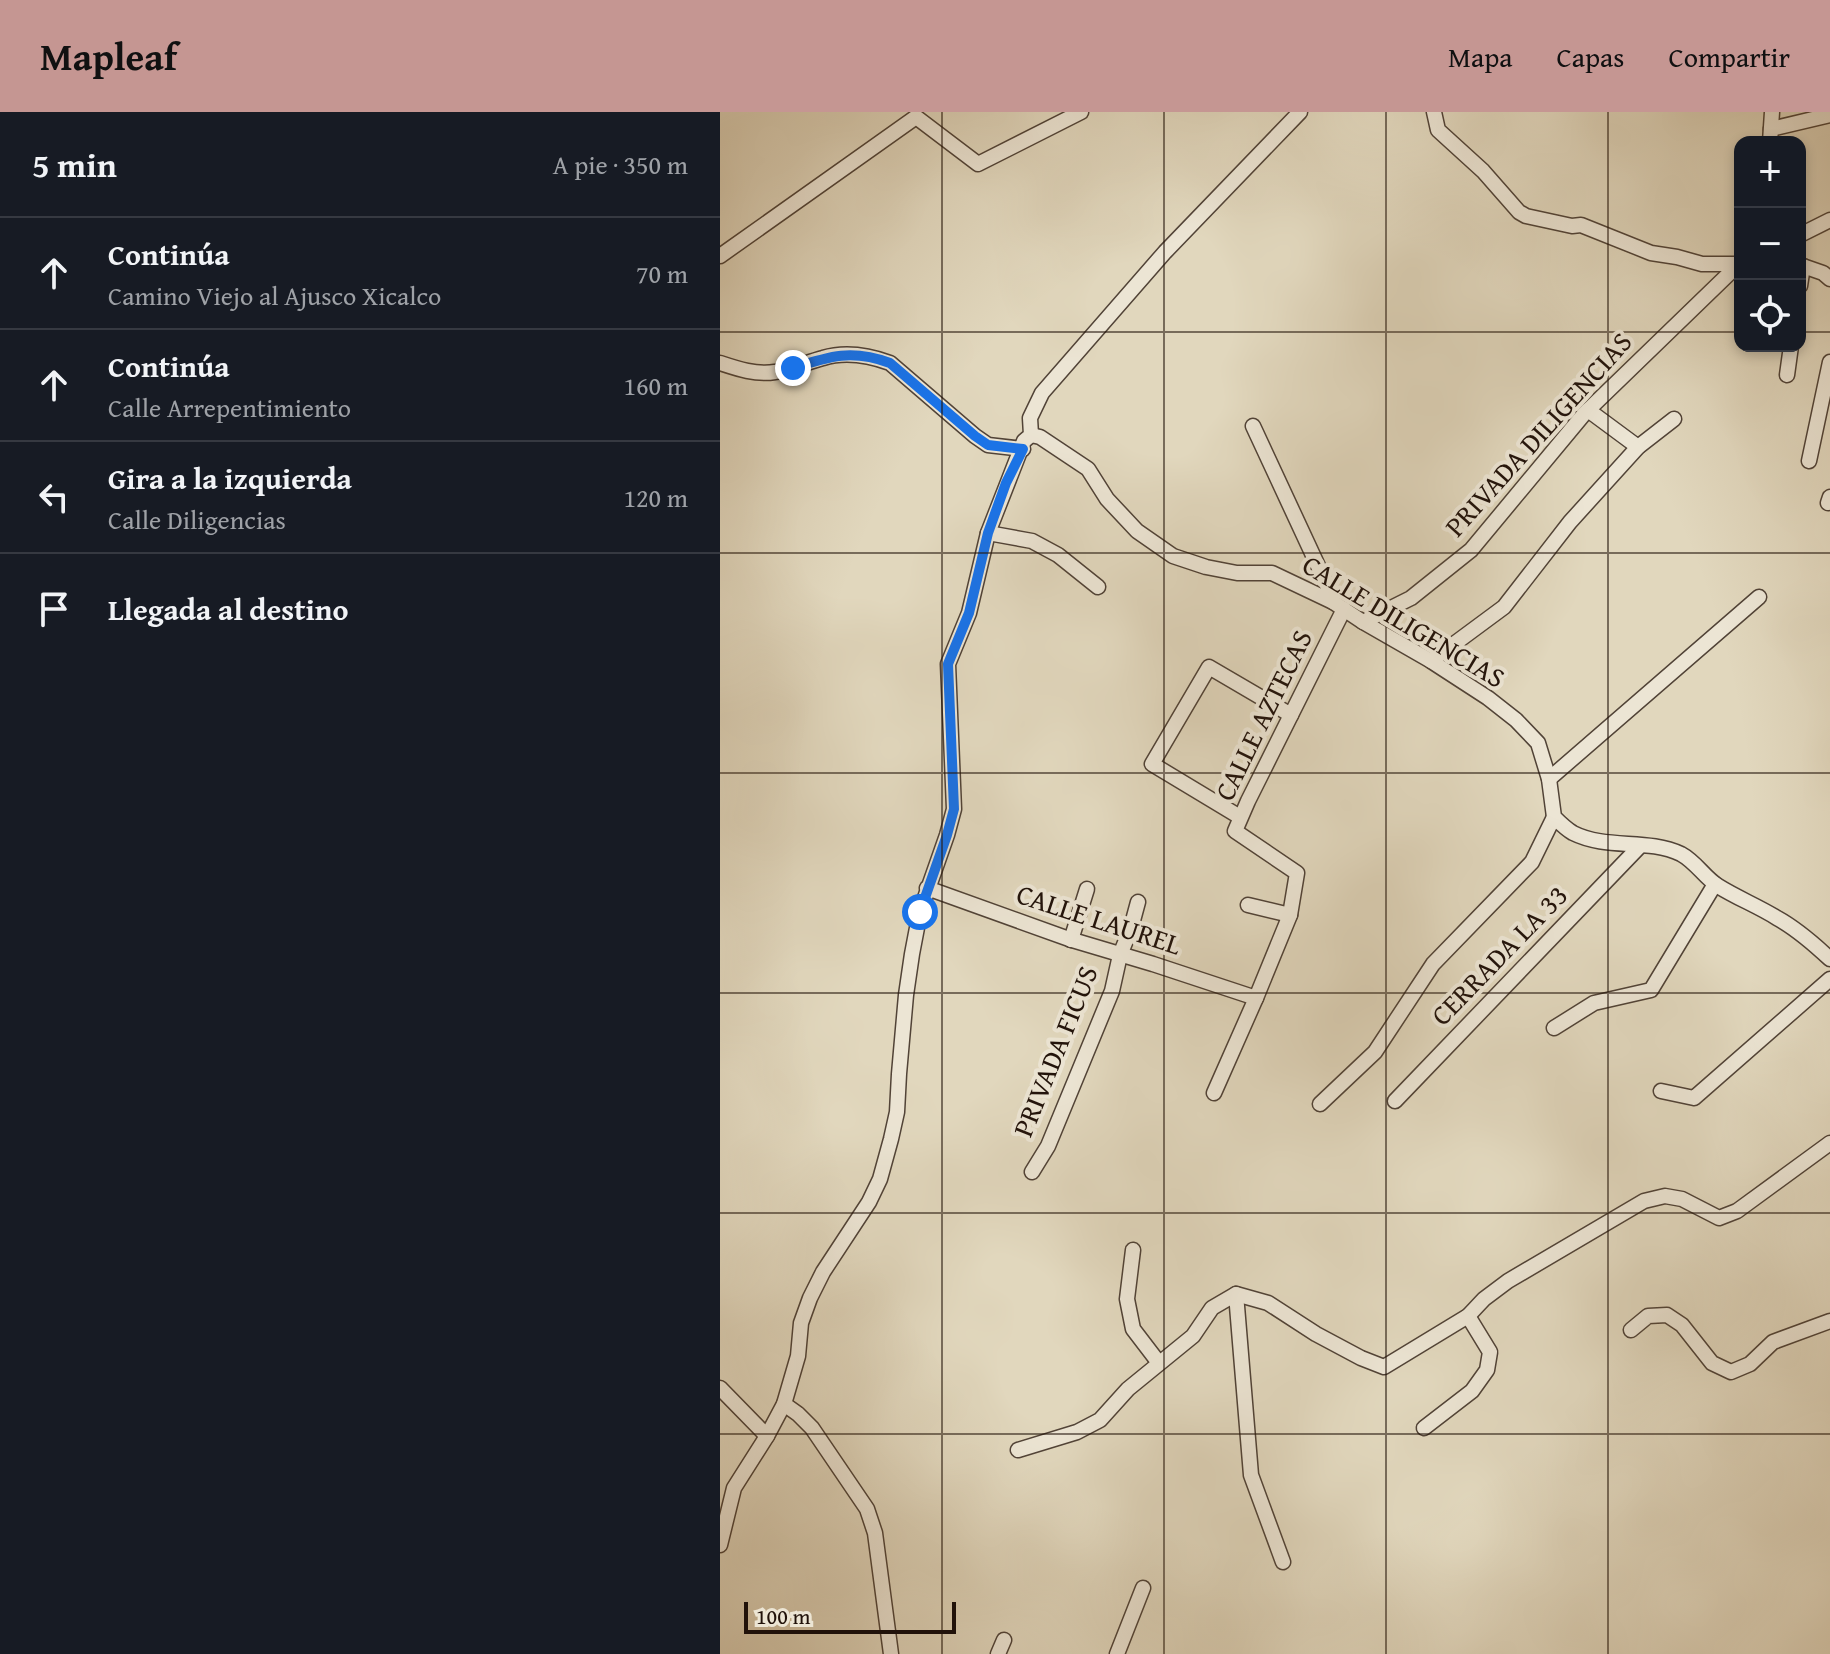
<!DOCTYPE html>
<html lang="es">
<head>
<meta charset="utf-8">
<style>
	body { margin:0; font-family:"Gentium Book Plus",serif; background:#242831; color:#f1f3f6 }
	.controls { position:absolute; right:24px; top:24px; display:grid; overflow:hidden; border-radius:16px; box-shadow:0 4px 12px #0003 }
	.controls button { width:72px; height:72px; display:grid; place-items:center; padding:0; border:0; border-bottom:2px solid #363941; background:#171b24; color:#f1f3f6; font:40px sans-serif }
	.scale { position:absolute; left:24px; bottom:20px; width:212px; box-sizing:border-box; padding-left:8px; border:4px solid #21120a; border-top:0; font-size:22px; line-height:28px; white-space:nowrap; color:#21120a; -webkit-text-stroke:6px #ece5d4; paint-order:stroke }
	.stop { position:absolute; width:24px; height:24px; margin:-18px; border:6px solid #1a73e8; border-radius:50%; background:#fff }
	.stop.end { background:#1a73e8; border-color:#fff; box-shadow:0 2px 8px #0008 }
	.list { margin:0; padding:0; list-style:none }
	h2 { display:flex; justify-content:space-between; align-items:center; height:104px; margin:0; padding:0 32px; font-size:34px }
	h2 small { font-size:26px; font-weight:400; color:#9ea1a6 }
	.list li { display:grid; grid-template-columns:52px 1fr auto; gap:24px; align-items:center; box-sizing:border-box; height:112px; padding:0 32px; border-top:2px solid #363941 }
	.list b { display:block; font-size:30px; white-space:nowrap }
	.list p { margin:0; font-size:26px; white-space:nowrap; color:#9ea1a6 }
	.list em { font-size:26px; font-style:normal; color:#9ea1a6 }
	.icon { flex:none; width:44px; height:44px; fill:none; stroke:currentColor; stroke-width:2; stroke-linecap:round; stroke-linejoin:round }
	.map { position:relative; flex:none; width:1110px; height:1542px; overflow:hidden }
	header { display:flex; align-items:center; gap:48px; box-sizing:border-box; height:112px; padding:0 40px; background:#c59692; color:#111 }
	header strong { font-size:38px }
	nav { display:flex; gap:44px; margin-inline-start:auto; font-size:28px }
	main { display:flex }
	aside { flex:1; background:#171b24 }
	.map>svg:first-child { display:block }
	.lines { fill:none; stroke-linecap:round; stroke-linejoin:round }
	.street-casing { stroke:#514337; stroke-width:17 }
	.street { stroke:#ece5d4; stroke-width:14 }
	.route { stroke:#1a73e8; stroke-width:10 }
	.grid { fill:none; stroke:#21120a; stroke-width:2; stroke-opacity:0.55 }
	.labels { text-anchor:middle; stroke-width:8; stroke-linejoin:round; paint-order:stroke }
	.street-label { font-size:28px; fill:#21120a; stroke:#ece5d4 }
</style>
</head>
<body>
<header>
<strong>Mapleaf</strong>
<nav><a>Mapa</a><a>Capas</a><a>Compartir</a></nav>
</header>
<main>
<aside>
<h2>5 min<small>A pie · 350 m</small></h2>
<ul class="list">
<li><svg class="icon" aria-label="ahead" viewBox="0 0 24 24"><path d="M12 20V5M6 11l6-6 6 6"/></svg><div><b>Continúa</b><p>Camino Viejo al Ajusco Xicalco</p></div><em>70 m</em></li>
<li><svg class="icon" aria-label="ahead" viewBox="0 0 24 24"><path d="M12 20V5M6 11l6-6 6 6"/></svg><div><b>Continúa</b><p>Calle Arrepentimiento</p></div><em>160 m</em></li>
<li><svg class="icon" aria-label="left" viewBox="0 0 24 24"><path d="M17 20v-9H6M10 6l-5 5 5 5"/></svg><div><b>Gira a la izquierda</b><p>Calle Diligencias</p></div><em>120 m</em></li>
<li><svg class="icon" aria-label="arrive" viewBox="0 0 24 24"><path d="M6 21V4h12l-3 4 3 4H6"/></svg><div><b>Llegada al destino</b></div></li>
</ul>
</aside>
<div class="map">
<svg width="1110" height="1542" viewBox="0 0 1110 1542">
	<rect width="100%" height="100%" fill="#e1d7bd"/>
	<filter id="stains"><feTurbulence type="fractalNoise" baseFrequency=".0025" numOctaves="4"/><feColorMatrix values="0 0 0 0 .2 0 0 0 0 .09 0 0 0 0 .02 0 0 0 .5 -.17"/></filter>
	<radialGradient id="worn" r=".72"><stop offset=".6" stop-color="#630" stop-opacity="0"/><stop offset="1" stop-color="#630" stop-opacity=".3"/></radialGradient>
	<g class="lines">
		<g class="street-casing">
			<g id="street">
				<polyline points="714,0 718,18 763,59 799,100 806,104 852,114 861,113 931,141 957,145 982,152 1020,152"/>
				<polyline points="1051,17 1110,3"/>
				<polyline points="1050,30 1052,0"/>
				<polyline points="1080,123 1110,108"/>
				<polyline points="0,144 196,5 258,52 361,0"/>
				<polyline points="1080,153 1103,161 1110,167"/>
				<polyline points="1080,174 1083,154"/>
				<path d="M0 251C18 257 36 263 55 260 72 258 87 250 103 246 126 239 148 243 170 251L255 324 268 333 303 337"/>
				<polyline points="1067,263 1071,234"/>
				<polyline points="868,298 918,335"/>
				<polyline points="533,314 611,482 613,490"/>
				<path d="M311 323 320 325 368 357 387 387 417 419 453 444 486 455 517 461H552L613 490 643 510 711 549 768 586 796 608 818 631 829 667 834 705C840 711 846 717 853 721 887 738 927 726 961 742 976 750 984 765 998 774 1017 786 1038 794 1057 806 1077 817 1094 832 1110 847"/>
				<polyline points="1089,349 1110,250"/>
				<polyline points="1108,391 1110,385"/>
				<polyline points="268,421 312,429 338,443 378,475"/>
				<polyline points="643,510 691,486 751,438 864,302 1019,152"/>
				<polyline points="711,549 784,495 850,410 918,335 954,307"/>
				<polyline points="829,667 1039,485"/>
				<polyline points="520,705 432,652 489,555 571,603"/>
				<polyline points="207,776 349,827 433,852 536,886"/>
				<polyline points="528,793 570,803"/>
				<polyline points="351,828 367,777"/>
				<polyline points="834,916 874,891 931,878 995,772"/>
				<polyline points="941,979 974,986 1110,867"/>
				<polyline points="494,981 536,886 570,803 577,761 515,719 528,689 624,497"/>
				<polyline points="675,989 920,734"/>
				<polyline points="600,992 655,940 713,852 812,750 834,705"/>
				<polyline points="312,1060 328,1034 392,879 400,843 411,816 418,790"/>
				<polyline points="413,1138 407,1187 413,1217 439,1251"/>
				<polyline points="516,1182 531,1363 563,1450"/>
				<polyline points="911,1218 928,1204 947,1203 962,1213 992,1251 1011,1260 1030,1252 1053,1230 1110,1209"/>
				<polyline points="0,1276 47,1324"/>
				<polyline points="64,1292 78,1302 92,1316 147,1397 155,1421 171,1542"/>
				<polyline points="704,1316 752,1279 767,1258 770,1240 748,1204"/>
				<polyline points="298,1338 357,1320 380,1308 408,1277 473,1224 492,1196 516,1182 548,1191 596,1222 641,1246 664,1255 748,1204 764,1187 788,1169 924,1089 945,1084 962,1087 999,1106 1017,1099 1110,1031"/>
				<polyline points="0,1433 14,1376 47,1324 64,1292 78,1244 81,1211 90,1186 103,1160 149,1090 160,1067 171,1027 177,1000 179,962 186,883 192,842 200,800 227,723 234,697 228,552 249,501 268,421 304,329 311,323 310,306 322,281 445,140 580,0"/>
				<polyline points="278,1542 284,1528"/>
				<polyline points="397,1542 423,1476"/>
			</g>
		</g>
		<use href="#street" class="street"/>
	</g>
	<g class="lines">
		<path class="route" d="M73 256C110 244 132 237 170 251L255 324 268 333 303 337 286 371 268 421 249 501 228 552 234 697 227 723 200 800"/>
	</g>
	<path class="grid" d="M222 0V1542M444 0V1542M666 0V1542M888 0V1542M0 220H1020M1080 220H1110M0 441H1110M0 661H1110M0 881H1110M0 1101H1110M0 1322H1110"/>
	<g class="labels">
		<g class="street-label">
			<text transform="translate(818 322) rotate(-48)" y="10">PRIVADA DILIGENCIAS</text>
			<text transform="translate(684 509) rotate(31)" y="10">CALLE DILIGENCIAS</text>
			<text transform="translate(543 603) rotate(-64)" y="10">CALLE AZTECAS</text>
			<text transform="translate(379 807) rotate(18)" y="10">CALLE LAUREL</text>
			<text transform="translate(779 843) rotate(-46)" y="10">CERRADA LA 33</text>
			<text transform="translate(335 939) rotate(-68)" y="10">PRIVADA FICUS</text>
		</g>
	</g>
	<rect width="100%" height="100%" filter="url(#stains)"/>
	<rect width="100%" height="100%" fill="url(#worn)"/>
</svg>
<div class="controls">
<button>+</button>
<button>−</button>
<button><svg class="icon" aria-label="locate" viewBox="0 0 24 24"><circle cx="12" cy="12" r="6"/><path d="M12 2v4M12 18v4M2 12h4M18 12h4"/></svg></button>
</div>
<div class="scale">100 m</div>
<div class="stop" style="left:200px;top:800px"></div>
<div class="stop end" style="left:73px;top:256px"></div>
</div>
</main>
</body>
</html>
